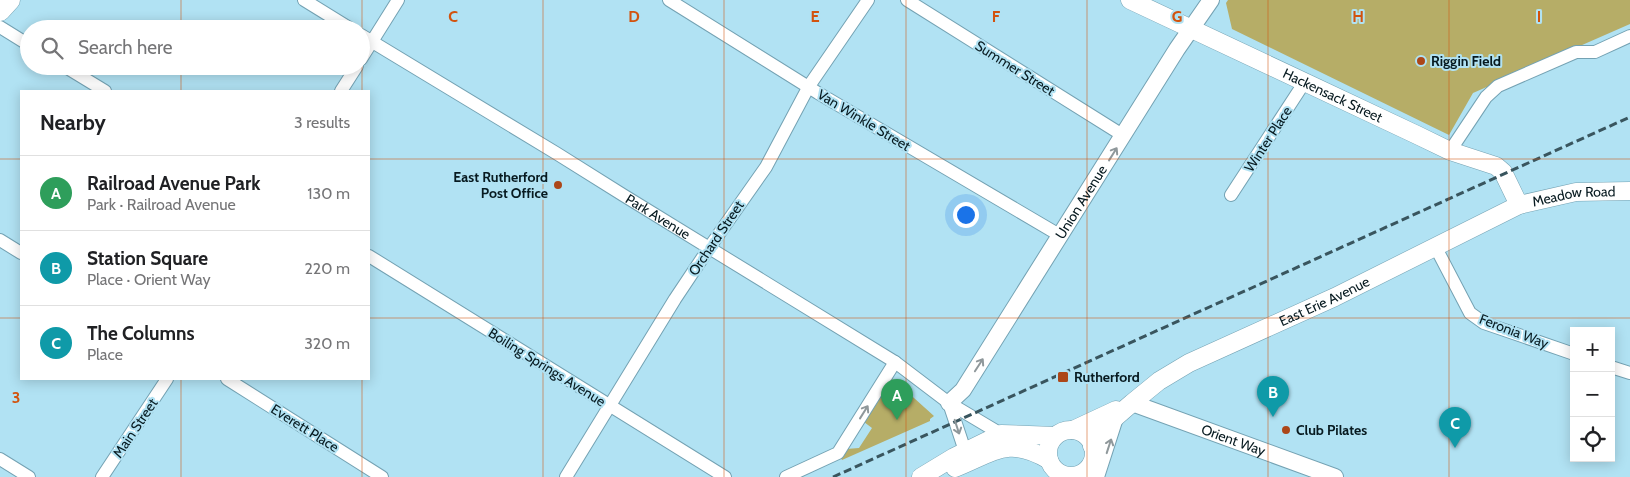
<!DOCTYPE html>
<html lang="en">
<head>
<meta charset="utf-8">
<style>
	body { margin:0; font-family:Cabin,sans-serif; background:#f2f2f2; color:#202124 }
	.controls { position:absolute; right:15px; bottom:15px; display:grid; overflow:hidden; border-radius:0px; box-shadow:0 2px 12px #0003 }
	.controls button { width:45px; height:45px; display:grid; place-items:center; padding:0; border:0; border-bottom:1px solid #e0e0e0; background:#fff; color:#202124; font:25px sans-serif }
	.you { position:absolute; left:965px; top:214px; width:18px; height:18px; margin:-12px; border:4px solid #fff; border-radius:50%; background:#1a73e8; box-shadow:0 0 0 8px #1a73e833 }
	.badge { display:grid; place-items:center; width:32px; height:32px; border-radius:50%; background:#ac4719; color:#fff; font-size:16px; font-weight:700 }
	.pin { position:absolute; translate:-50% -41px; filter:drop-shadow(0 1px 2px #0008) }
	.pin::after { content:''; position:absolute; top:26px; width:18px; height:15px; background:inherit; clip-path:polygon(0 0,100% 0,50% 100%) }
	.list { margin:0; padding:0; list-style:none }
	h2 { display:flex; justify-content:space-between; align-items:center; height:65px; margin:0; padding:0 20px; font-size:21px }
	h2 small { font-size:16px; font-weight:400; color:#757577 }
	.list li { display:grid; grid-template-columns:32px 1fr auto; gap:15px; align-items:center; box-sizing:border-box; height:75px; padding:0 20px; border-top:1px solid #e0e0e0 }
	.list b { display:block; font-size:19px; white-space:nowrap }
	.list p { margin:0; font-size:16px; white-space:nowrap; color:#757577 }
	.list em { font-size:16px; font-style:normal; color:#757577 }
	.icon { flex:none; width:28px; height:28px; fill:none; stroke:currentColor; stroke-width:2; stroke-linecap:round; stroke-linejoin:round }
	.map { position:relative; flex:none; width:1630px; height:477px; overflow:hidden }
	.search { position:absolute; background:#fff; box-shadow:0 2px 12px #0003; left:20px; top:20px; width:350px; height:55px; display:flex; align-items:center; gap:12px; box-sizing:border-box; padding:0 18px; border-radius:28px; color:#757577; font-size:19px }
	.panel { position:absolute; background:#fff; box-shadow:0 2px 12px #0003; left:20px; top:90px; width:350px; height:290px; border-radius:0px }
	.map>svg:first-child { display:block }
	.green { fill:#b6ad67 }
	.lines { fill:none; stroke-linecap:round; stroke-linejoin:round }
	.minor-casing { stroke:#74a2b3; stroke-width:14 }
	.tertiary-casing { stroke:#74a2b3; stroke-width:18 }
	.secondary-casing { stroke:#74a2b3; stroke-width:19 }
	.primary-casing { stroke:#74a2b3; stroke-width:21 }
	.minor { stroke:#fff; stroke-width:12 }
	.tertiary { stroke:#fff; stroke-width:16 }
	.secondary { stroke:#fff; stroke-width:18 }
	.primary { stroke:#fff; stroke-width:20 }
	.rail { stroke:#39555e; stroke-width:3; stroke-dasharray:8 4; stroke-linecap:butt }
	.oneway { stroke:#8f989b }
	.grid { fill:none; stroke:#d2530e; stroke-width:1; stroke-opacity:0.55 }
	.poi-dot { fill:#ac4719; stroke:#b1e2f3; stroke-width:2 }
	.labels { text-anchor:middle; stroke-width:4; stroke-linejoin:round; paint-order:stroke }
	.poi-label { font-size:14px; font-weight:bold; fill:#071a20; stroke:#b1e2f3; text-anchor:start }
	.street-label { font-size:14px; fill:#071a20; stroke:#b1e2f3 }
	.grid-label { font-size:16px; text-anchor:middle; font-weight:bold; fill:#d2530e; stroke:#b1e2f3; stroke-width:4; stroke-linejoin:round; paint-order:stroke }
</style>
</head>
<body>
<div class="map">
<svg width="1630" height="477" viewBox="0 0 1630 477">
	<rect width="100%" height="100%" fill="#b1e2f3"/>
	<g class="green">
		<polygon points="1228,0 1630,0 1630,24 1473,93 1449,135 1232,29 1226,3"/>
		<polygon points="891,379 894,380 934,416 930,419 930,421 842,460 840,456 846,449 859,448 872,428 864,422"/>
	</g>
	<g class="lines">
		<g class="minor-casing">
			<g id="minor">
				<polyline points="304,0 351,29"/>
				<polyline points="669,0 818,93 1061,236"/>
				<polyline points="907,0 1124,136"/>
				<polyline points="0,27 29,45"/>
				<path id="s1" d="M361 35 556 153 623 195 895 362 949 403 1001 434"/>
				<polyline points="361,59 398,0"/>
				<polyline points="64,66 105,91"/>
				<polyline points="341,91 357,66"/>
				<polyline points="1450,151 1486,97 1498,86 1576,52 1595,52 1630,36"/>
				<polyline points="1231,195 1304,83"/>
				<polyline points="0,240 21,253"/>
				<polyline points="1435,246 1470,313 1484,323 1574,354"/>
				<polyline points="369,256 725,477"/>
				<polyline points="1611,367 1630,373"/>
				<polyline points="227,379 382,477"/>
				<polyline points="949,403 965,451"/>
				<polyline points="0,459 29,477"/>
				<polyline points="102,477 167,379"/>
				<polyline points="566,477 675,299 709,248 766,167 809,86 868,0"/>
				<polyline points="786,477 838,453 895,362"/>
				<polyline points="1098,477 1118,415"/>
			</g>
		</g>
		<g class="tertiary-casing">
			<g id="tertiary">
				<path id="s2" d="M949 403 963 390 1177 49 1211 0"/>
				<path id="s3" d="M1132 403 1335 477"/>
				<polyline points="1061,474 1062,477"/>
				<polyline points="1084,477 1087,470"/>
			</g>
		</g>
		<g class="secondary-casing">
			<g id="secondary">
				<path id="s4" d="M1130 0 1417 135 1450 151 1496 166 1503 172 1519 205"/>
				<polyline points="1073,430 1116,410"/>
				<circle cx="1071" cy="453" r="23"/>
				<path id="s5" d="M1092 446 1102 429 1132 403 1159 381 1189 363 1335 297 1519 205 1576 192 1630 191"/>
				<path d="M955 468C995 452 1008 436 1049 460"/>
				<polyline points="921,477 954,457 1001,434 1055,436"/>
			</g>
		</g>
		<g class="primary-casing">
			<polyline id="primary" points="0,11 10,0"/>
		</g>
		<use href="#minor" class="minor"/>
		<use href="#tertiary" class="tertiary"/>
		<use href="#secondary" class="secondary"/>
		<use href="#primary" class="primary"/>
		<polyline class="rail" points="833,477 1630,117"/>
	</g>
	<defs><path id="oneway-shaft" d="M-6 0H5M1.5-3L5.5 0L1.5 3" fill="none" stroke-width="1.6" stroke-linecap="round" stroke-linejoin="round" transform="scale(1.25)"/></defs>
	<g class="oneway">
		<use href="#oneway-shaft" transform="translate(1113 154) rotate(-58)"/>
		<use href="#oneway-shaft" transform="translate(979 365) rotate(-57)"/>
		<use href="#oneway-shaft" transform="translate(864 412) rotate(-58)"/>
		<use href="#oneway-shaft" transform="translate(957 427) rotate(72)"/>
		<use href="#oneway-shaft" transform="translate(1109 446) rotate(-72)"/>
	</g>
	<path class="grid" d="M181 0V29M362 0V91M543 0V477M724 0V477M906 0V477M1087 0V477M1268 0V477M1449 0V477M181 66V91M0 159H21M369 159H1630M0 318H21M369 318H1630M181 379V477M362 379V477"/>
	<g class="poi-dot">
		<circle cx="1421" cy="61" r="5"/>
		<circle cx="558" cy="185" r="5"/>
		<rect x="1057" y="371" width="12" height="12" rx="2.5"/>
		<circle cx="1286" cy="430" r="5"/>
	</g>
	<g class="labels">
		<g class="poi-label">
			<text x="1431" y="66">Riggin Field</text>
			<text x="548" y="182" text-anchor="end">East Rutherford<tspan x="548" dy="16">Post Office</tspan></text>
			<text x="1074" y="382">Rutherford</text>
			<text x="1296" y="435">Club Pilates</text>
		</g>
		<g class="street-label">
			<text transform="translate(1015 68) rotate(32)" y="5">Summer Street</text>
			<text dy="5" stroke="none"><textPath href="#s4" startOffset="224">Hackensack Street</textPath></text>
			<text transform="translate(864 120) rotate(31)" y="5">Van Winkle Street</text>
			<text transform="translate(1268 139) rotate(-57)" y="5">Winter Place</text>
			<text dy="5" stroke="none"><textPath href="#s5" startOffset="551">Meadow Road</textPath></text>
			<text dy="5" stroke="none"><textPath href="#s2" startOffset="241">Union Avenue</textPath></text>
			<text dy="5" stroke="none"><textPath href="#s1" startOffset="348">Park Avenue</textPath></text>
			<text transform="translate(716 238) rotate(-56)" y="5">Orchard Street</text>
			<text dy="5" stroke="none"><textPath href="#s5" startOffset="278">East Erie Avenue</textPath></text>
			<text transform="translate(1514 331) rotate(21)" y="5">Feronia Way</text>
			<text transform="translate(547 367) rotate(32)" y="5">Boiling Springs Avenue</text>
			<text transform="translate(135 428) rotate(-56)" y="5">Main Street</text>
			<text transform="translate(305 428) rotate(32)" y="5">Everett Place</text>
			<text dy="5" stroke="none"><textPath href="#s3" startOffset="108">Orient Way</textPath></text>
		</g>
	</g>
	<g class="grid-label">
		<text x="453" y="22">C</text>
		<text x="634" y="22">D</text>
		<text x="815" y="22">E</text>
		<text x="996" y="22">F</text>
		<text x="1177" y="22">G</text>
		<text x="1358" y="22">H</text>
		<text x="1539" y="22">I</text>
		<text x="16" y="403">3</text>
	</g>
</svg>
<div class="controls">
<button>+</button>
<button>−</button>
<button><svg class="icon" aria-label="locate" viewBox="0 0 24 24"><circle cx="12" cy="12" r="6"/><path d="M12 2v4M12 18v4M2 12h4M18 12h4"/></svg></button>
</div>
<div class="you"></div>
<div class="pin badge" style="left:897px;top:420px;background:#2e9e5b">A</div>
<div class="pin badge" style="left:1273px;top:417px;background:#0f9aa8">B</div>
<div class="pin badge" style="left:1455px;top:448px;background:#0f9aa8">C</div>
<div class="search"><svg class="icon" aria-label="search" viewBox="0 0 24 24"><circle cx="10" cy="10" r="6"/><path d="M15 15l6 6"/></svg>Search here</div>
<section class="panel">
<h2>Nearby<small>3 results</small></h2>
<ul class="list">
<li><span class="badge" style="background:#2e9e5b">A</span><div><b>Railroad Avenue Park</b><p>Park · Railroad Avenue</p></div><em>130 m</em></li>
<li><span class="badge" style="background:#0f9aa8">B</span><div><b>Station Square</b><p>Place · Orient Way</p></div><em>220 m</em></li>
<li><span class="badge" style="background:#0f9aa8">C</span><div><b>The Columns</b><p>Place</p></div><em>320 m</em></li>
</ul>
</section>
</div>
</body>
</html>
